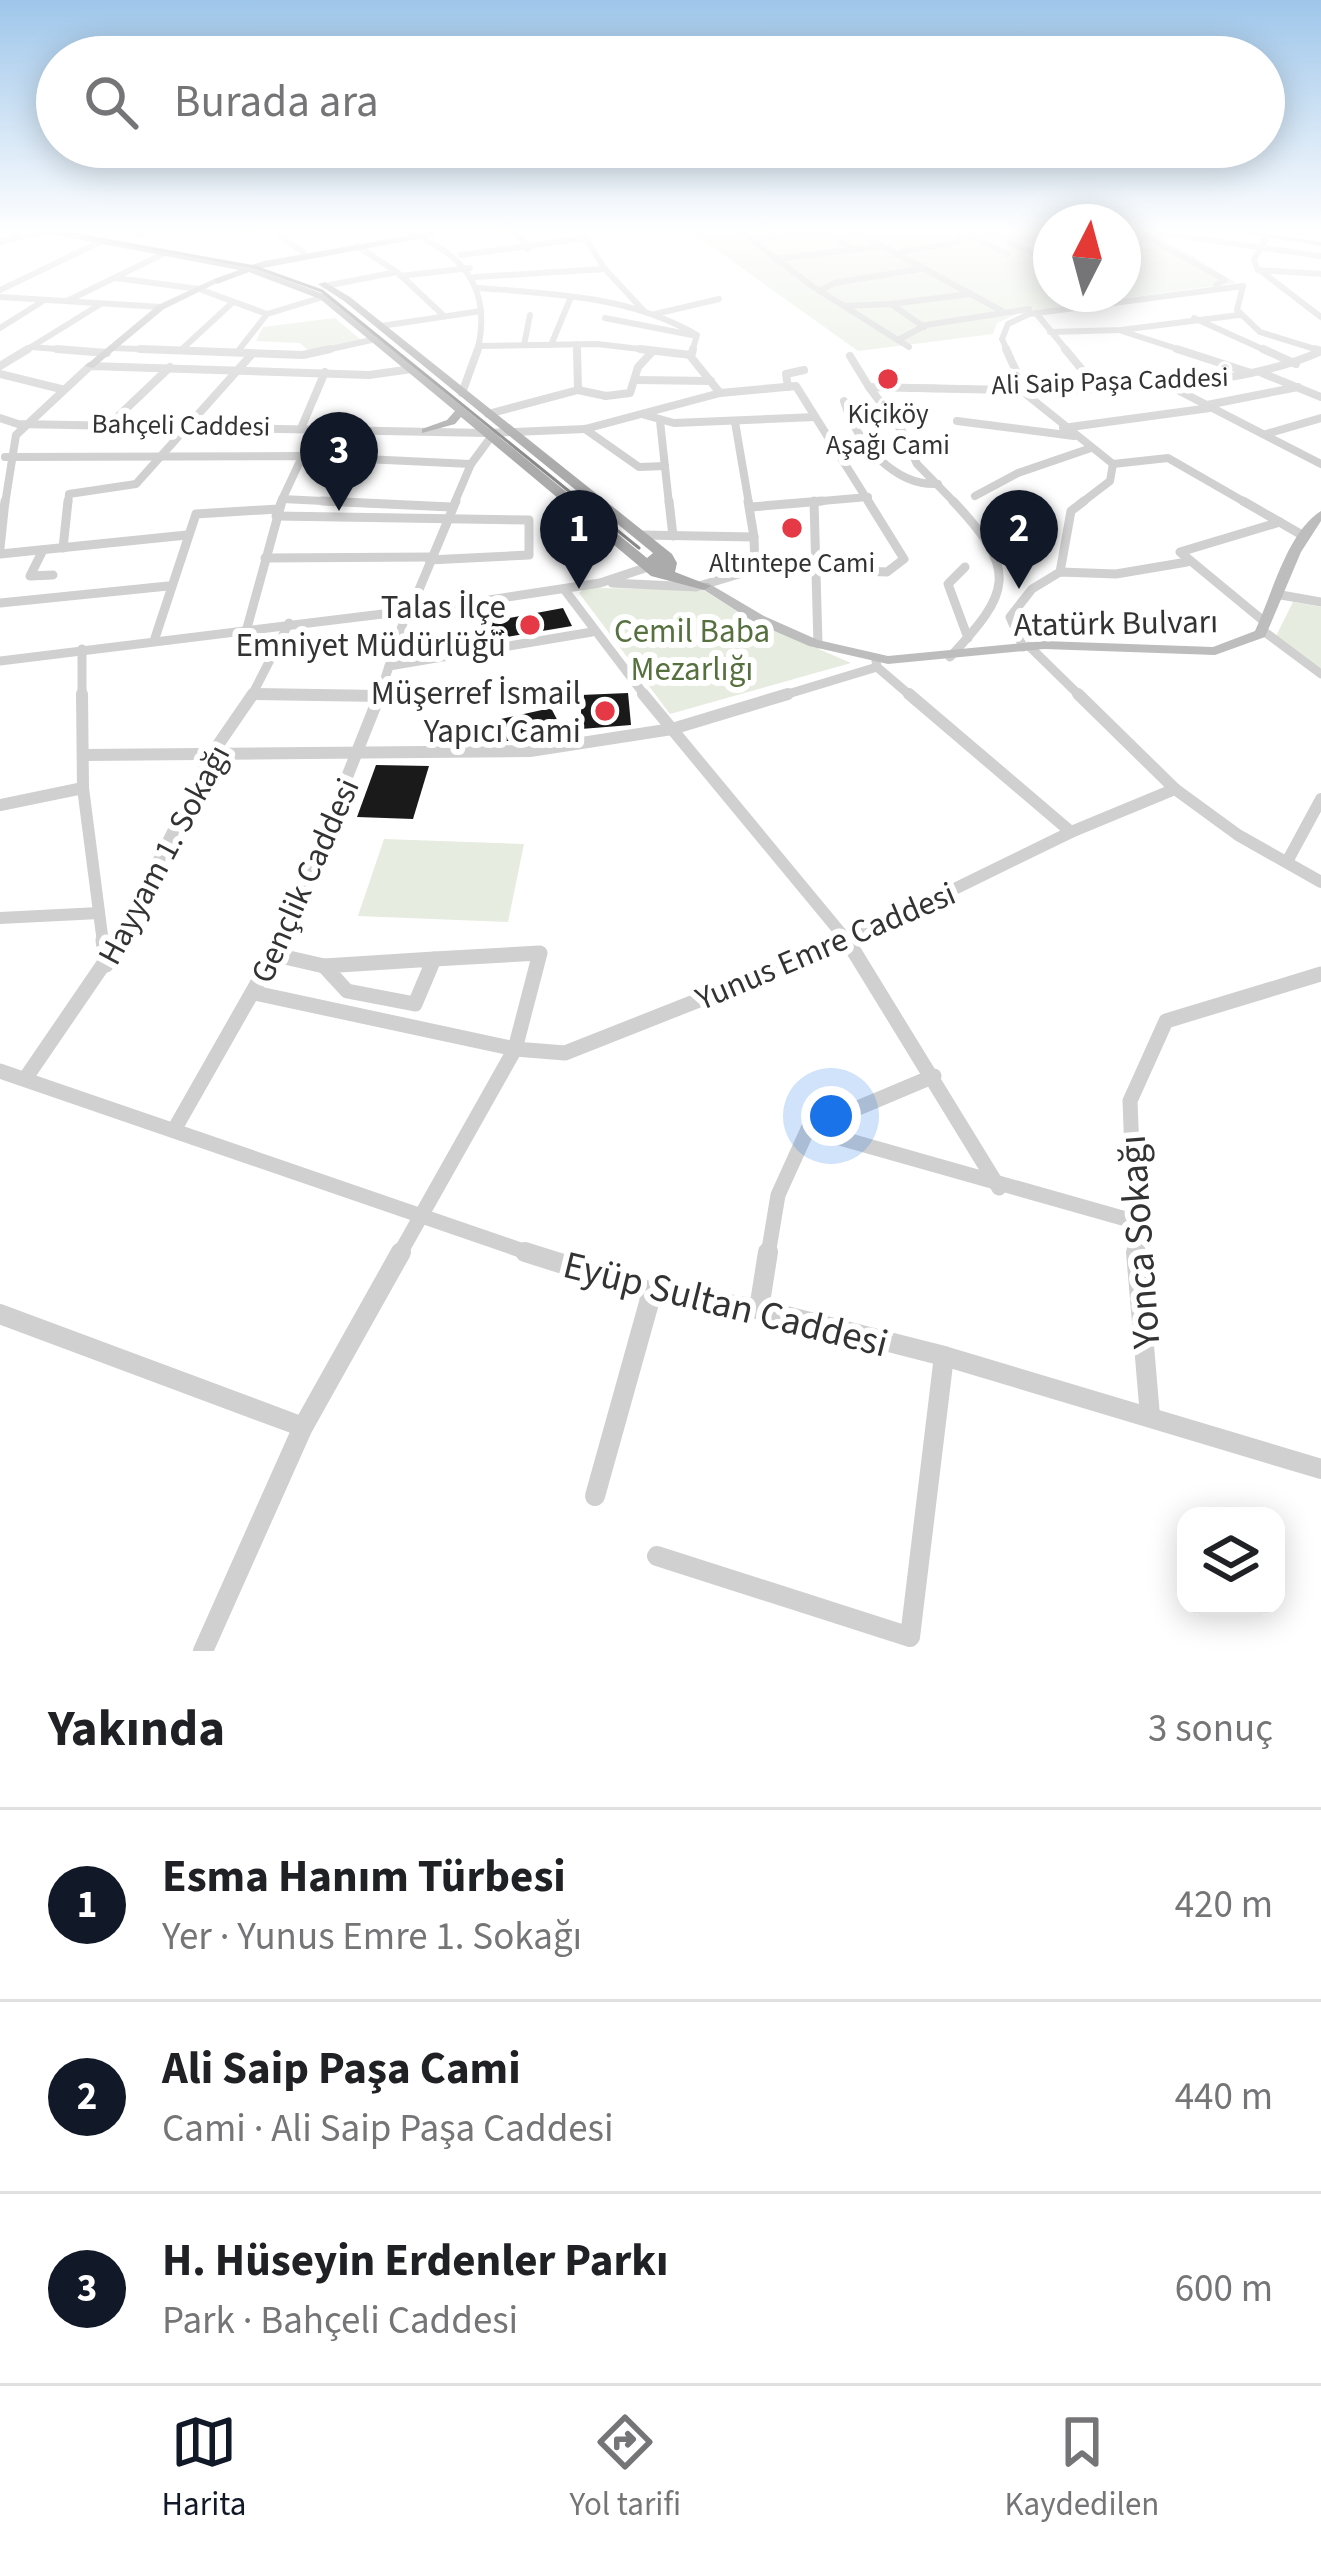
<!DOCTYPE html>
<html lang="tr">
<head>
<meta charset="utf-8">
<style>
	body { margin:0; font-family:"Source Sans 3",sans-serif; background:#f2f2f2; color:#202124 }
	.controls { position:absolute; right:36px; bottom:36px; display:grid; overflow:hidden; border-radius:24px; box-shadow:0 6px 30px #0003 }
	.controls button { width:108px; height:108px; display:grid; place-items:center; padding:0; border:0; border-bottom:3px solid #e0e0e0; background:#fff; color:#202124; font:60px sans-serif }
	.compass { position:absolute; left:1033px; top:204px; width:108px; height:108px; border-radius:50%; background:#fff; box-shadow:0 6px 30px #0003; rotate:6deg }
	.you { position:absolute; left:831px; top:1116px; width:42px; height:42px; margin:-30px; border:9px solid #fff; border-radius:50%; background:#1a73e8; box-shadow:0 0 0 18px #1a73e833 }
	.badge { display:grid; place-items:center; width:78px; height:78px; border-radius:50%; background:#111827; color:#fff; font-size:39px; font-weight:700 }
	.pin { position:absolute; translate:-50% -99px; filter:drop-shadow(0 3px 6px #0008) }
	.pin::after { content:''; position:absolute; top:63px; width:42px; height:36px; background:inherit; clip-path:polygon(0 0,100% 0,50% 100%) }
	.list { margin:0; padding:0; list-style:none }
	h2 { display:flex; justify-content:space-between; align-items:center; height:156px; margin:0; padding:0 48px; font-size:51px }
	h2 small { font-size:39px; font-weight:400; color:#757577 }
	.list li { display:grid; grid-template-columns:78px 1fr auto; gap:36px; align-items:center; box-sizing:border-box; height:192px; padding:0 48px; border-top:3px solid #e0e0e0 }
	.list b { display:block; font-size:45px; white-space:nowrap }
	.list p { margin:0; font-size:39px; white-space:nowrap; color:#757577 }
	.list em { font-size:39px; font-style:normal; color:#757577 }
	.icon { flex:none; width:66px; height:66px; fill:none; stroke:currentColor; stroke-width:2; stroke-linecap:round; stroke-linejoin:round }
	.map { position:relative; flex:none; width:1321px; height:1651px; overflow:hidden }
	.search { position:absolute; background:#fff; box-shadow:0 6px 30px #0003; left:36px; right:36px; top:36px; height:132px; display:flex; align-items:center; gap:30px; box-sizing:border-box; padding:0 42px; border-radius:66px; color:#757577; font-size:45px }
	.sheet { height:732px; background:#fff }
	nav { display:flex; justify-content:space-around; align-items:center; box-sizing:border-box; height:168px; border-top:3px solid #e0e0e0; background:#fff; font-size:33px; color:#757577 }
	nav a { display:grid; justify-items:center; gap:6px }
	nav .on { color:#111827 }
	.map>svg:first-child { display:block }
	.green { fill:#e6ecdf }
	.building { fill:#1a1a1a }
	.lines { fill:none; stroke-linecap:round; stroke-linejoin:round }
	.street-far5 { stroke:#d0d0d0; stroke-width:6 }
	.street-far4 { stroke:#d0d0d0; stroke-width:8 }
	.street-far3 { stroke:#d0d0d0; stroke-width:9 }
	.street-far2 { stroke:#d0d0d0; stroke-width:12 }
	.street-far1 { stroke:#d0d0d0; stroke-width:15 }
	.street { stroke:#d0d0d0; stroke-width:20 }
	.secondary { fill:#bdbdbd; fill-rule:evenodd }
	.primary { fill:#ababab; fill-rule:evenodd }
	.tram { stroke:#888; stroke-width:3 }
	.poi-dot { fill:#e63946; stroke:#fff; stroke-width:4.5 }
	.labels { text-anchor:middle; stroke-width:12; stroke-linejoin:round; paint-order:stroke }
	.far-street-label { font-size:27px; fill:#333; stroke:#fff }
	.far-poi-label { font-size:27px; fill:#333; stroke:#fff }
	.poi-label { font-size:33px; fill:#333; stroke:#fff; text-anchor:end }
	.street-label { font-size:33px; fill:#333; stroke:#fff }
	.park-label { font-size:33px; fill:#56703f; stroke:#fff }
	.near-street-label { font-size:39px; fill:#333; stroke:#fff }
</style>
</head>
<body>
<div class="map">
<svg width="1321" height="1651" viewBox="0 0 1321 1651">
	<rect width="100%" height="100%" fill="#fff"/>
	<g class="green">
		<polygon points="690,231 1051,231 1051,294 1123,294 1123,231 1152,231 1236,283 1021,312 997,323 993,334 858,351"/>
		<polygon points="335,318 361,340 309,351 300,343 256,341 263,327"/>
		<polygon points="585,588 702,589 749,619 851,663 670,714 579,593"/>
		<polygon points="1293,602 1321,607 1321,668 1315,670 1276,636"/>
		<polygon points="384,839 524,844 508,922 358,916"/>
	</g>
	<g class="building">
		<polygon points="563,608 572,626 494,639 487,622"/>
		<polygon points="628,693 631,725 581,729 581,695"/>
		<polygon points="551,708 562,729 511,741 450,741 446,731"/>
		<polygon points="376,765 429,766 413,819 357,817"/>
	</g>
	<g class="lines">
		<g class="street-far5">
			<polyline points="511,231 530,246 527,249"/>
			<polyline points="740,231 812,286 909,347"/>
			<polyline points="797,231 832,236 855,250"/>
			<polyline points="855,231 1002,311"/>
			<polyline points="987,231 1051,262"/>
			<polyline points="1137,231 1225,280 1216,285"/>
			<polyline points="964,232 1007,254"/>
			<polyline points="1159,233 1321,256"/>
			<polyline points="137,235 148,231"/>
			<polyline points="279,235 303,252"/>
			<polyline points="1268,235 1254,259 1257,268 1321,317"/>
			<polyline points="584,236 605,269 644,311"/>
			<path d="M420 237C471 260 491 297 477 352"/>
			<polyline points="752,240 801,233"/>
			<polyline points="0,242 46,231"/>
			<polyline points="357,246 397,272 442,314"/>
			<polyline points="901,252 958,242 964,231"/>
			<polyline points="461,255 586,238"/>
			<polyline points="775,259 881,246"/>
			<polyline points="1258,270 1321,274"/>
			<polyline points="400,276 470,268"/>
			<polyline points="475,277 605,269"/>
			<polyline points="116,278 199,289 267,314"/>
			<polyline points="325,286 397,272"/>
			<polyline points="1243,286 1237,310 1260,332 1321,351"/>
			<path d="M479 288C555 294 630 296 697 335L692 352"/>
			<polyline points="0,290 100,242"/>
			<polyline points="820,291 834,283 926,268"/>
			<polyline points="0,297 161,307"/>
			<polyline points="67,301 165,253"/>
			<polyline points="844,306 891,304"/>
			<polyline points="1036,313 1068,352"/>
			<polyline points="655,314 719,299"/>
			<polyline points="605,318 692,335"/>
			<polyline points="1194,318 1269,352"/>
			<polyline points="381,326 481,311"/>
			<polyline points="924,327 891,304 969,294"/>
			<polyline points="0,328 43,301"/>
			<polyline points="1122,331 1187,352"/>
			<polyline points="1050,332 1121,330 1239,315"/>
			<polyline points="898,340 926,325 1029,309"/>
			<polyline points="577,344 577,352"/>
			<polyline points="524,345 530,315"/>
			<polyline points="551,345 571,297"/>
			<polyline points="478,346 597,344 666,352"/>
			<polyline points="31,347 95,352"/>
			<polyline points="112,348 222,352"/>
			<polyline points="181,350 233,302"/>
			<polyline points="238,351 267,314 323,297"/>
			<polyline points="23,352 99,305"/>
			<polyline points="317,352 376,339"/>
			<polyline points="1008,352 1002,339 1008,324 1029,314 1243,286"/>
		</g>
		<g class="street-far4">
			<polyline points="57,349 107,353"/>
			<polyline points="140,349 303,355 330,349"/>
			<polyline points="577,349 578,390"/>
			<polyline points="640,349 691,355"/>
			<polyline points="693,349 691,357 720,393"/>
			<polyline points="1006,349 1027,395 1113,464 1168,458 1248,504"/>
			<polyline points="1065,349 1093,383"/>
			<polyline points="1177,349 1251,373"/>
			<polyline points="1263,349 1296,364"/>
			<polyline points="1315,349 1321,351"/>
			<polyline points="850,356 869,387"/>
			<polyline points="0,366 28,349"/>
			<polyline points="1262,373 1321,397"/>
			<polyline points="0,374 61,389"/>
			<polyline points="638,380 711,381"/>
			<polyline points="1164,383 1321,464"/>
			<polyline points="788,387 786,374 804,370"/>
			<polyline points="462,393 478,349"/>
			<path d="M844 401C857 443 894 486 938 484"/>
			<polyline points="1207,405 1298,387"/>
			<polyline points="488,414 578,390 606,396 630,393 638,367 653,351"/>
			<polyline points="645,415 674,423 815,417"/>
			<polyline points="0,418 18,424 487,433 585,429 720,393 796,386 870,504"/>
			<polyline points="660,421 669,504"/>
			<polyline points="957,421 1074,436"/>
			<polyline points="735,422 749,504"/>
			<polyline points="111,423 170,367"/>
			<polyline points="302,426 325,372"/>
			<polyline points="1063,428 1210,408"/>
			<polyline points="585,429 639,467 665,466"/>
			<polyline points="1266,434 1321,418"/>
			<polyline points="5,457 301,456 471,464"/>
			<polyline points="975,496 1018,473 1091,448"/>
			<polyline points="282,499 385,504"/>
			<polyline points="5,504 16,435 90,366 369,375 412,369"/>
			<polyline points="68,504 69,494 136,484 252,354"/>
			<polyline points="280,504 316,427"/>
			<polyline points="454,504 471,464 491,437"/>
			<polyline points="787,504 868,497"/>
			<path d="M956 504 917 464 902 431 869 387C992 389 1212 402 1321 351"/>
			<polyline points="1080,504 1110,481 1113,464"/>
		</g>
		<g class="street-far3">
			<polyline points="322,501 451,507"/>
			<polyline points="669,501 673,536"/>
			<polyline points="748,501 754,537"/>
			<polyline points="814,501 818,644"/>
			<polyline points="1243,501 1302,535"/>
			<polyline points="751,507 822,501"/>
			<polyline points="276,516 529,520 529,555 429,560"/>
			<polyline points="642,535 754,537 755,569"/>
			<polyline points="0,548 5,501"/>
			<polyline points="63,548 68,501"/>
			<polyline points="43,550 30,576 53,575"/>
			<polyline points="0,554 187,535"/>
			<polyline points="265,558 431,557"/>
			<polyline points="965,567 948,584 968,638"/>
			<polyline points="1060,572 1071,511 1084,501"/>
			<polyline points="612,583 696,587 762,567 887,572 904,559 868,501"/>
			<polyline points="564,589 646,697"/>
			<polyline points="1281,595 1321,602"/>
			<polyline points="0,603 168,586"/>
			<polyline points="413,604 456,501"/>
			<polyline points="423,610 600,583 648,567"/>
			<polyline points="1266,623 1180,552 1280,522"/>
			<polyline points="247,628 282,501"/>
			<polyline points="1262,630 1321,674"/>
			<polyline points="155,638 196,514 278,509"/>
			<polyline points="1029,646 1081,697"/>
			<polyline points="1023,647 1010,617 1032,589 1060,572 1116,574 1187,562"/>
			<polyline points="82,649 82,697"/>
			<path d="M950 657C1011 592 1019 571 953 501"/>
			<polyline points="0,661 399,612 409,605 423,610 414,617 400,613"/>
			<polyline points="389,666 592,632"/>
			<polyline points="877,667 912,697"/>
			<polyline points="253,694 380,696"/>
			<polyline points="251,697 289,623"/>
			<polyline points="379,697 405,617"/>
			<polyline points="778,697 877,667 876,661"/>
		</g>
		<g class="street-far2">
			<polyline points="82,694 83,788 103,943"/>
			<polyline points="255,694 380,696"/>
			<polyline points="643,694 849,943"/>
			<polyline points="1078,694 1175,789 1238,835 1321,882"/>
			<polyline points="85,755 530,751 672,729 788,694"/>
			<polyline points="0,805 83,788"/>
			<polyline points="1071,832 1175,789"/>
			<polyline points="1288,860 1321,799"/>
			<polyline points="0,918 99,913"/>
			<polyline points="118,943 211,755 253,694"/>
			<polyline points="281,943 380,694"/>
			<polyline points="844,943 1071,832 909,694"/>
		</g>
		<g class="street-far1">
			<polyline points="103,940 106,965"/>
			<polyline points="847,940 999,1188"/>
			<polyline points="276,955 324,966"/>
			<polygon points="434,959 415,1004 347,991 324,966"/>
			<polyline points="255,993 515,1049 565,1053 851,940"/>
			<polyline points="0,1071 535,1255"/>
			<polyline points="25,1079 120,940"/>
			<polyline points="808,1129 1133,1221"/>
			<polyline points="174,1130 282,940"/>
			<polyline points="399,1255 515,1049 540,953 434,959"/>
			<polyline points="768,1255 778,1195 808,1129 934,1076"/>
			<polyline points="1136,1255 1130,1101 1166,1021 1321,974"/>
		</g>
		<g class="street">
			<polyline points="525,1252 652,1292 759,1309 944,1356 1321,1469"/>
			<polyline points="1136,1252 1150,1416"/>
			<polyline points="759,1309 768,1252"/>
			<polyline points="0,1314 303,1427"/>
			<polyline points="595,1496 652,1292"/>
			<polyline points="657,1556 910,1637 944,1356"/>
			<polyline points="203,1651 303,1427 401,1252"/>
		</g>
		<g class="secondary">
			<polygon points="1234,231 1252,231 1321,242 1321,246"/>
			<polygon points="214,279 221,281 164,309 93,368 85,366 158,305"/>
			<path d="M1321 511V521L1301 552 1265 637 1215 655 1044 649 888 664 809 646 754 622 698 586 700 583H708L764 616 818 640 888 656 1044 641 1213 647 1255 631C1272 595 1287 532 1321 511Z"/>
		</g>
		<g class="primary">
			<polygon points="13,231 21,231 18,239 11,237"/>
			<polygon points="34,231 52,231 248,266 264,261 407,236 411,231 434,231 437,234 433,236 257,269 326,295 647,558 653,553 344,301 318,284 325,282 350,297 672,554 677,563 675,572 711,586 704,590 651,576 461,417 455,424 422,433 422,429 447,420 455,411 320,299 249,272 217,284 214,279 239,270"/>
		</g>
		<polyline class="tram" points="56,231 255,267 322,291 639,548"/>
	</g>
	<linearGradient id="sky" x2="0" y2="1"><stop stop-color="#9ec6ea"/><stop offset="0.5" stop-color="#fff"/><stop offset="1" stop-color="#fff" stop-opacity="0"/></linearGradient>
	<rect width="1321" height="462" fill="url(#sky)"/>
	<g class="poi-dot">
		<circle cx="888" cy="379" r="12"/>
		<circle cx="792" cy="528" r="12"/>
		<circle cx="530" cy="625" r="12"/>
		<circle cx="605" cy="711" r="12"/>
	</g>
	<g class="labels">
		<g class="far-street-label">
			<text transform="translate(1110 381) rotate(-2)" y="9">Ali Saip Paşa Caddesi</text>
			<text transform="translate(181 425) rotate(1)" y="9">Bahçeli Caddesi</text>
		</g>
		<g class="far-poi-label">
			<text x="888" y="423">Kiçiköy<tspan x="888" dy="31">Aşağı Cami</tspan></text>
			<text x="792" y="572">Altıntepe Cami</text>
		</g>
		<g class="poi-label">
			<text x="506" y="618">Talas İlçe<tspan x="506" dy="38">Emniyet Müdürlüğü</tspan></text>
			<text x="581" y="704">Müşerref İsmail<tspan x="581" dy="38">Yapıcı Cami</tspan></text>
		</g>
		<g class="street-label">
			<text transform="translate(1116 622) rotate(-1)" y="12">Atatürk Bulvarı</text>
			<text transform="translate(163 854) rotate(-62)" y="12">Hayyam 1. Sokağı</text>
			<text transform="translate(304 880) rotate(-66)" y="12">Gençlik Caddesi</text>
			<text transform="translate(825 945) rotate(-23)" y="12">Yunus Emre Caddesi</text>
		</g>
		<g class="park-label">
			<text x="692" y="642">Cemil Baba<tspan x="692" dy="38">Mezarlığı</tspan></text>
		</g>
		<g class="near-street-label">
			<text transform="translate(1138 1242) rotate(-94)" y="14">Yonca Sokağı</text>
			<text transform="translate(726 1303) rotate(14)" y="14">Eyüp Sultan Caddesi</text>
		</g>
	</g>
</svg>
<div class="controls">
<button><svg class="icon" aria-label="layers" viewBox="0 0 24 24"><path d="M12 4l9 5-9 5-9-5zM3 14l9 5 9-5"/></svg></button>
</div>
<svg class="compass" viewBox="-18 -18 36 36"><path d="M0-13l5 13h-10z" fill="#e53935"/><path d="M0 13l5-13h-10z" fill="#757577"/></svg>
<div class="you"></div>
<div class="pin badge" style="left:579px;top:589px">1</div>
<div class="pin badge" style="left:1019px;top:589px">2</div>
<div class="pin badge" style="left:339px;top:511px">3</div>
<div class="search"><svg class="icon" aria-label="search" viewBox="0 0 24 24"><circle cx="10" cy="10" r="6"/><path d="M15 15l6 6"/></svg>Burada ara</div>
</div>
<section class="sheet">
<h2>Yakında<small>3 sonuç</small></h2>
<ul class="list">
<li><span class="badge">1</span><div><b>Esma Hanım Türbesi</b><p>Yer · Yunus Emre 1. Sokağı</p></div><em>420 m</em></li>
<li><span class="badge">2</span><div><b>Ali Saip Paşa Cami</b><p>Cami · Ali Saip Paşa Caddesi</p></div><em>440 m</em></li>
<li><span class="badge">3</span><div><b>H. Hüseyin Erdenler Parkı</b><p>Park · Bahçeli Caddesi</p></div><em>600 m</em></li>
</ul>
</section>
<nav>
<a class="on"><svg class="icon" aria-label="map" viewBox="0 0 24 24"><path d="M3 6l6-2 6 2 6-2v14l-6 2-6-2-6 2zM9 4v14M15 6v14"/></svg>Harita</a>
<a><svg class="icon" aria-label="directions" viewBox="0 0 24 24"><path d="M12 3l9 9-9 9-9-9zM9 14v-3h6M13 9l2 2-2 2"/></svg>Yol tarifi</a>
<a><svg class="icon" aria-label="saved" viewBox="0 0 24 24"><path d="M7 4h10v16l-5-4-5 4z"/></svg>Kaydedilen</a>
</nav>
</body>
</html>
